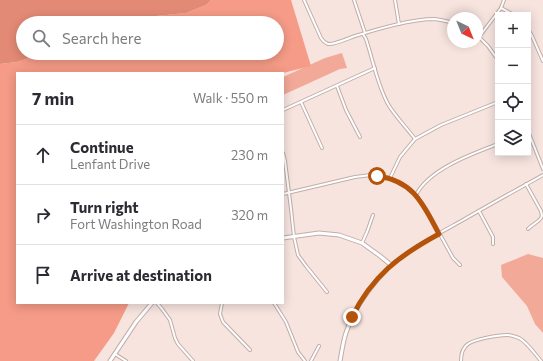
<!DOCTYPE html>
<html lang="en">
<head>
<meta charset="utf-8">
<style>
	body { margin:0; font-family:Commissioner,sans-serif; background:#f2f2f3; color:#2b2b33 }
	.controls { position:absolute; right:12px; top:12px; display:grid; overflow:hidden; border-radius:0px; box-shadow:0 2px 10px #0003 }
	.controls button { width:36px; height:36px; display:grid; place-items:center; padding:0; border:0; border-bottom:1px solid #e1e1e2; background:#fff; color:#2b2b33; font:20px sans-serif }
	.compass { position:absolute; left:447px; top:12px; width:36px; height:36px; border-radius:50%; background:#fff; box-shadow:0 2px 10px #0003; rotate:137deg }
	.stop { position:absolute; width:12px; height:12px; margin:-9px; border:3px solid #b45309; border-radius:50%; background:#fff }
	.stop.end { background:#b45309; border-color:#fff; box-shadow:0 1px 4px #0008 }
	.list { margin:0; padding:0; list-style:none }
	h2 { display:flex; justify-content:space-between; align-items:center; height:52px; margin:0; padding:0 16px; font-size:17px }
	h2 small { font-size:13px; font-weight:400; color:#7c7c81 }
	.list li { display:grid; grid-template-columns:26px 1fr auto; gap:12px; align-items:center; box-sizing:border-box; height:60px; padding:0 16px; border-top:1px solid #e1e1e2 }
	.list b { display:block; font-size:15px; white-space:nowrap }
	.list p { margin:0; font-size:13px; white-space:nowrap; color:#7c7c81 }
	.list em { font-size:13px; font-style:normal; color:#7c7c81 }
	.icon { flex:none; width:22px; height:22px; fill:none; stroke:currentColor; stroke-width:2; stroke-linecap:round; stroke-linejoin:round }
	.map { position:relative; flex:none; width:543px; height:361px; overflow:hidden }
	.search { position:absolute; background:#fff; box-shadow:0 2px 10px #0003; left:16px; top:16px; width:268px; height:44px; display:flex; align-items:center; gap:10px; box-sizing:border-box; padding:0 14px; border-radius:22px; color:#7c7c81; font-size:15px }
	.panel { position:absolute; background:#fff; box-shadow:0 2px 10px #0003; left:16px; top:72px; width:268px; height:232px; border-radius:0px }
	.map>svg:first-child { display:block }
	.green { fill:#f3a998 }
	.forest { fill:#f59b87 }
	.water { fill:#e38a76 }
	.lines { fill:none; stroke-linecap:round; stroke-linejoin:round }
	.street-casing { stroke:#c1aeaa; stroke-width:4 }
	.secondary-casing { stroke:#c1aeaa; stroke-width:5 }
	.street { stroke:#fff; stroke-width:2 }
	.secondary { stroke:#fff; stroke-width:3 }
	.route { stroke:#b45309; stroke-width:5 }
</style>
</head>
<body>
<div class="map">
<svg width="543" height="361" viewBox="0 0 543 361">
	<rect width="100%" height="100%" fill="#f7e4df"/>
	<g class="green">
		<polygon points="342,53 347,68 340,69 283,95 283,77 325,58"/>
		<polygon points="528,254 543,258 543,333 535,324 527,306 502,277 501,265"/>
	</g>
	<polygon class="forest" points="211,0 291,0 311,66 283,73 17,73 17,303 129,303 114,333 94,361 0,361 0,64 17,62 40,54 84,54 85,53 277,53 277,23 146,23 156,16 186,13 206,5"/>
	<polygon class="water" points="0,0 211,0 206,5 186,13 156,16 146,23 23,23 23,53 85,53 84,54 40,54 17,62 0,64"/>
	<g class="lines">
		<g class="street-casing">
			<g id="street">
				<path d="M304 0 321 38C323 41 325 43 328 44 334 45 349 38 355 36 378 29 411 19 435 19 441 20 447 21 453 23"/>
				<polyline points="354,0 365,33"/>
				<polyline points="395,0 399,24"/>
				<polyline points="501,8 514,15"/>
				<polyline points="528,29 532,36 543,61"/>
				<path d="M363 34 366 39C373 60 377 84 388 104 394 115 407 128 415 139"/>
				<polyline points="477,35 488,46 498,60"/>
				<polyline points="479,37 501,8 504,0"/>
				<polyline points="337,86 346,110 360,137"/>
				<polyline points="301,102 322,148"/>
				<polyline points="283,110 375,68"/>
				<polyline points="528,131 543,169"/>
				<polyline points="283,153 285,161 291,209 294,237 298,255 306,266 327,292"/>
				<polyline points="390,178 400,157 415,139 441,125 498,102"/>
				<path d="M526 184 541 211 542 216C540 222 532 224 528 229"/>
				<polyline points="283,194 355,177 371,175 390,178 405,186 416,195 426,209 453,258 460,265"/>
				<path d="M416 195C429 169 472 154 498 144"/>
				<polyline points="479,211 493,237 493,244"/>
				<polyline points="362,243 367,232 373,215"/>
				<path d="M391 265C413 247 438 234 463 220 489 205 516 190 543 175"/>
				<polyline points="157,303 162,309 170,320 175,338 178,344 193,361"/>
				<polyline points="222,303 220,314 223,322 250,350"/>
				<polyline points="274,303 286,322 298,352 305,361"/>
				<polyline points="115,354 126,361"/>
				<polyline points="311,361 319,346"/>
				<path d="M461 361C461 355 462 348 468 344 475 339 498 335 507 335 511 335 516 337 519 338 527 342 535 354 541 361"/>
			</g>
		</g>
		<g class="secondary-casing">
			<g id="secondary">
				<path d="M283 238 319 233 339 235 362 243 380 256 391 265C372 284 356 305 347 330 343 340 342 351 340 361"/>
				<polyline points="110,361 136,322 152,303"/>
			</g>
		</g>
		<use href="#street" class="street"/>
		<use href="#secondary" class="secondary"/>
	</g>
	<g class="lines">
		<path class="route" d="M352 317C372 276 400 255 439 234 423 204 414 181 377 176"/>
	</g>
</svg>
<div class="controls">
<button>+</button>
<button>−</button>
<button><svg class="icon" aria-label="locate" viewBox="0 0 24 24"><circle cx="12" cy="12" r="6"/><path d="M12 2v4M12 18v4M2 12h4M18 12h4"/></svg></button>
<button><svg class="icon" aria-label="layers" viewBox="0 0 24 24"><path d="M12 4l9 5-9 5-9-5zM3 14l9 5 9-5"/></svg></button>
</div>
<svg class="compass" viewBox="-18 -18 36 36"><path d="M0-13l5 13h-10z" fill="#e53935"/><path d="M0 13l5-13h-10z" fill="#7c7c81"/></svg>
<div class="stop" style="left:377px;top:176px"></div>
<div class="stop end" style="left:352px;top:317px"></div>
<div class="search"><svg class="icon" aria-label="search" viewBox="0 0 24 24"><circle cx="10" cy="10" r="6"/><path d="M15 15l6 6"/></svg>Search here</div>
<section class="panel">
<h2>7 min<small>Walk · 550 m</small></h2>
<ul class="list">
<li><svg class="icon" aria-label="ahead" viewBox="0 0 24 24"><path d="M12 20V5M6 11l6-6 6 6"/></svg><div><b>Continue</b><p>Lenfant Drive</p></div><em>230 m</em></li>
<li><svg class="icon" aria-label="right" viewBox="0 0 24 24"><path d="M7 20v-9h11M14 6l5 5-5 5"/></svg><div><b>Turn right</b><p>Fort Washington Road</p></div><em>320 m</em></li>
<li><svg class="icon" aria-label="arrive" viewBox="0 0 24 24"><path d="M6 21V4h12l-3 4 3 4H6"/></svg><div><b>Arrive at destination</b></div></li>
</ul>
</section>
</div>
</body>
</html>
